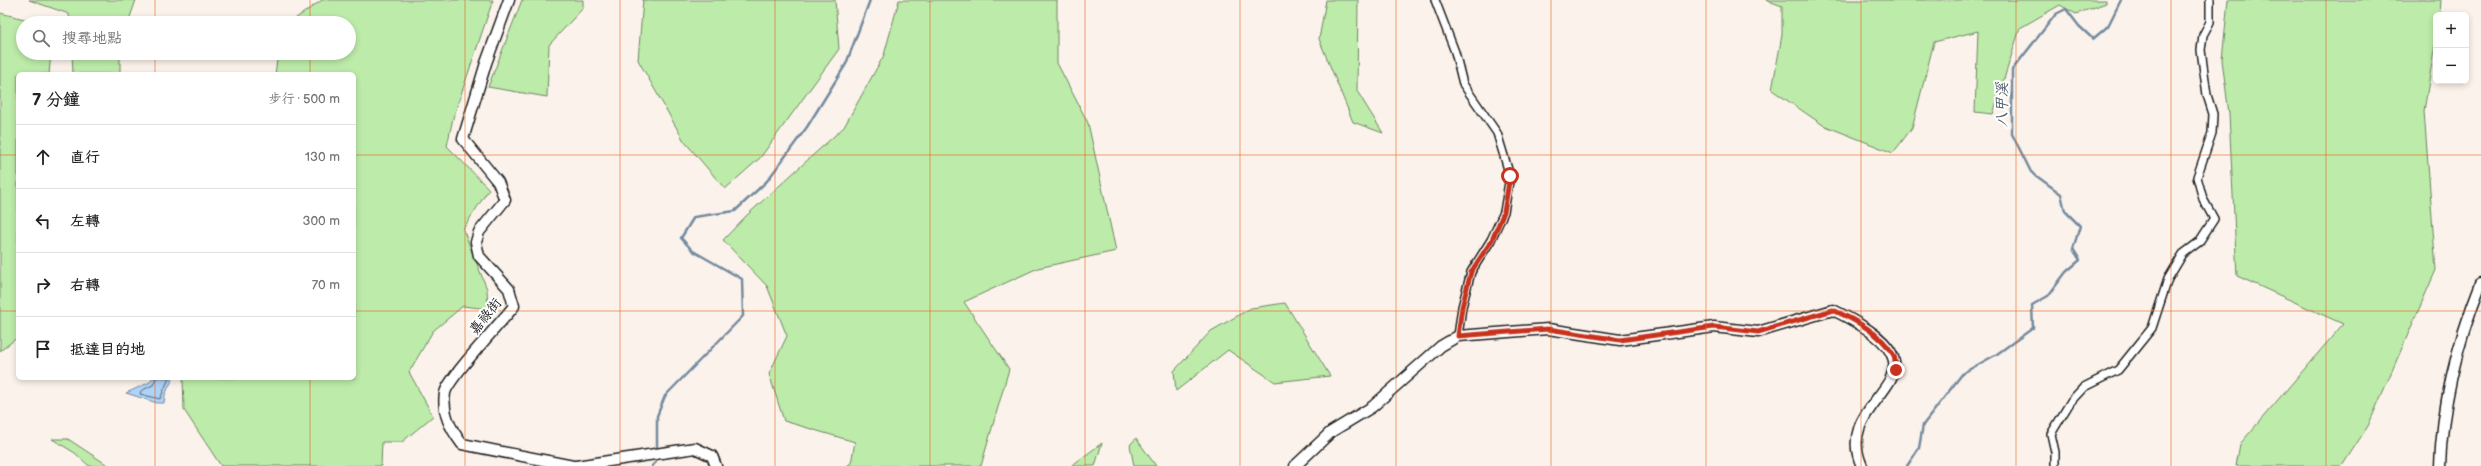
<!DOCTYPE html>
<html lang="zh-TW">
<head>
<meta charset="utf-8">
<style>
	body { margin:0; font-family:"Balsamiq Sans","LXGW WenKai TC",sans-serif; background:#f6f6f6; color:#222 }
	.controls { position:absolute; right:12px; top:12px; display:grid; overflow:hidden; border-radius:6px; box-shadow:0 2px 6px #0003 }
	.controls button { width:36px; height:36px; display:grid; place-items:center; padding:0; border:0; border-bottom:1px solid #e0e0e0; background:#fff; color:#222; font:20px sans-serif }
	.stop { position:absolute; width:12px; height:12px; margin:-9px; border:3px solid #c8321e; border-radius:50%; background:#fff }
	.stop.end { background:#c8321e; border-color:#fff; box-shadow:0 1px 4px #0008 }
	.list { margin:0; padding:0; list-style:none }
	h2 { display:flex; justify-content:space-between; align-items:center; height:52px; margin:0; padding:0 16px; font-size:17px }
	h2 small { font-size:13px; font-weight:400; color:#767676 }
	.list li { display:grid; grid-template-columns:26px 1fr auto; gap:12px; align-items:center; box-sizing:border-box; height:64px; padding:0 16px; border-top:1px solid #e0e0e0 }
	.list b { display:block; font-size:15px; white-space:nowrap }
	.list em { font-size:13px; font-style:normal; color:#767676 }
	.icon { flex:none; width:22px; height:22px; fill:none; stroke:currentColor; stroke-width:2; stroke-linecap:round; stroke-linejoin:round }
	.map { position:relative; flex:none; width:2481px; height:466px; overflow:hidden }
	.search { position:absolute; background:#fff; box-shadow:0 2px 6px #0003; left:16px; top:16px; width:340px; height:44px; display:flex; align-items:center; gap:10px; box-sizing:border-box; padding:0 14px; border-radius:22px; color:#767676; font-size:15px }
	.panel { position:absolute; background:#fff; box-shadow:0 2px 6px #0003; left:16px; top:72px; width:340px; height:308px; border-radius:6px }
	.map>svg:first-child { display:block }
	.green { fill:#bdeba9; stroke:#6c8462 }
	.water { fill:#aed3f7; stroke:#748a9f }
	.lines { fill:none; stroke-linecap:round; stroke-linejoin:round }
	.shore { stroke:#566574; stroke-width:1 }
	.stream { stroke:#748a9f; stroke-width:2.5 }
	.street-casing { stroke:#1c1c1c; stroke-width:10 }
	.secondary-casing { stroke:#1c1c1c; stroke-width:13 }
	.street { stroke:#fff; stroke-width:7 }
	.secondary { stroke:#fff; stroke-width:10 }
	.route { stroke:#c8321e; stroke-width:5 }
	.grid { fill:none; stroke:#e8590c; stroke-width:1; stroke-opacity:0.55 }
	.labels { text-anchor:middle; stroke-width:4; stroke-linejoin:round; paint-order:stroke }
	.street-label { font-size:14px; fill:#1c1c1c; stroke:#fff }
	.water-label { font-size:15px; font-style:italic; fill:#4f5c69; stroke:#fff }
</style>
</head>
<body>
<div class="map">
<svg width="2481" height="466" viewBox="0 0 2481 466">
	<rect width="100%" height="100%" fill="#fbf3eb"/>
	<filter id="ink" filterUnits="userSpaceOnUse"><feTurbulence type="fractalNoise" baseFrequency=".025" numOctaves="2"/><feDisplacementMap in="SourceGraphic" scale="8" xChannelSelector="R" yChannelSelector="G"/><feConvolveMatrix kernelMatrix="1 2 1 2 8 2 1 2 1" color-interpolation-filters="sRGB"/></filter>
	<g filter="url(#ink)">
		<g class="green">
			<polygon points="29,0 136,0 128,23 70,23 69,14"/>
			<polygon points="322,0 493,0 453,118 447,146 489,189 463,229 487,289 488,309 463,306 433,331 409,372 433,416 402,442 382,442 381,466 221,466 184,410 183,378 354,378 354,74 275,74 278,53 349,53 349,23 289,23"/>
			<polygon points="522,0 583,0 583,8 549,45 547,97 488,87"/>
			<polygon points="643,0 835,0 839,49 760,158 725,189 684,141 638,60"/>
			<polygon points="899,0 1057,0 1057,63 1088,123 1116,251 1038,268 964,302 1009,369 981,466 847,466 851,463 855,442 784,421 769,374 787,336 767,286 723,240 746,216 844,127 884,55"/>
			<polygon points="1326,0 1358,0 1357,91 1383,133 1353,122 1319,39"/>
			<polygon points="1766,0 2106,0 2106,3 2076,14 2060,5 2020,28 1993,114 1975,112 1978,31 1934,42 1912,128 1893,153 1823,125 1772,90 1782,35 1782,6"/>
			<polygon points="2228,0 2441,0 2440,15 2436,15 2436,39 2424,111 2436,270 2368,426 2342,466 2236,466 2240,444 2343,324 2237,276 2229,114 2222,60"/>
			<polygon points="0,13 41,23 23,23 23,53 51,53 49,74 18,74 18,337 0,351"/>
			<polygon points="72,53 120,53 120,74 73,74"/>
			<polygon points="1285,303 1330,376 1275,382 1228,350 1176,391 1174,371 1211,331 1251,308"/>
			<polygon points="1136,438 1156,466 1134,466 1130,445"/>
			<polygon points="52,439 68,439 109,466 89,466 75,453"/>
			<polygon points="1102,443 1095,466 1071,466"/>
		</g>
		<polygon class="water" points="152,378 173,378 165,395 164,403 157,403 126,393 150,382"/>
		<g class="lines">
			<polyline class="shore" points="156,378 153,385 141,391 140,394 160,399 169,378"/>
			<g class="stream">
				<polyline points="657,446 657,416 665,396 743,316 742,279 693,251 681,238 694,217 735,211 767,181 807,127 846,64 870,0"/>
				<polyline points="652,466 656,462"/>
				<polyline points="1907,466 1919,448 1923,425 1963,373 1997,354 2033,328 2032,305 2048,296 2066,272 2080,260 2073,249 2080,226 2065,211 2061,194 2031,172 2012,134 2012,70 2056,14 2066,9 2079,26 2093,39 2108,26 2121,0"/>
			</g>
			<g class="street-casing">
				<g id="street">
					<polyline points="1435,0 1455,52 1463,84 1497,133 1510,176 1504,212 1491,240 1471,272 1462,307 1458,336"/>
					<polyline points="2055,466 2055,452 2051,434 2071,401 2084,387 2118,370 2152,328 2168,279 2183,254 2199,242 2214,219 2203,199 2197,177 2212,133 2213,114 2207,95 2201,50 2203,35 2210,22 2210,0"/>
				</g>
			</g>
			<g class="secondary-casing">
				<g id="secondary">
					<path d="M509 0 486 63 463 139 498 182 505 200 479 232 476 242 479 256 509 289 514 306C502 322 448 378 445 393 442 413 450 428 462 444L573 466"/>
					<polyline points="576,466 695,448 712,456 716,466"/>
					<path d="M1295 466 1331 432 1372 407 1441 346 1458 336 1548 329 1620 340 1714 327 1758 332 1833 310C1971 377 1828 393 1862 466"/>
					<path d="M2440 466C2442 403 2458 341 2481 283"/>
				</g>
			</g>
			<use href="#street" class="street"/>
			<use href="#secondary" class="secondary"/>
		</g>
	</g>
	<g class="lines" filter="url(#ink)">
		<path class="route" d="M1510 176 1504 212 1492 240 1471 272 1462 307 1458 336 1548 329 1620 340 1714 327 1758 332 1833 310C1855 320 1880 333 1893 354 1896 358 1895 365 1896 370"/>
	</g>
	<path class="grid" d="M155 0V23M310 0V23M465 0V466M620 0V466M775 0V466M930 0V466M1085 0V466M1240 0V466M1396 0V466M1551 0V466M1706 0V466M1861 0V466M2016 0V466M2171 0V466M2326 0V466M155 53V74M310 53V74M0 155H18M354 155H2481M0 311H18M354 311H2481M155 378V466M310 378V466"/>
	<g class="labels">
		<g class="street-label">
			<text transform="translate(485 316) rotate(-51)" y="5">嘉祿街</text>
		</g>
		<g class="water-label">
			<text transform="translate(2002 105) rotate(-90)" y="5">八甲溪</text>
		</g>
	</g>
</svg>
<div class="controls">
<button>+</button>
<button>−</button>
</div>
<div class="stop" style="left:1510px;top:176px"></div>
<div class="stop end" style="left:1896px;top:370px"></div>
<div class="search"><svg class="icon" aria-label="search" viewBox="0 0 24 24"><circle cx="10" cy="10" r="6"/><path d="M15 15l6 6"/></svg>搜尋地點</div>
<section class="panel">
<h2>7 分鐘<small>步行 · 500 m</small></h2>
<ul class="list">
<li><svg class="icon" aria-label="ahead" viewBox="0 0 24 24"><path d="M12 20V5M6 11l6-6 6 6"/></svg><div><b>直行</b></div><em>130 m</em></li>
<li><svg class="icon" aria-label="left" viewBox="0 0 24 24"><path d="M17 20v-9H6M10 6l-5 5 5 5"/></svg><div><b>左轉</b></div><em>300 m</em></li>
<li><svg class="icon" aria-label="right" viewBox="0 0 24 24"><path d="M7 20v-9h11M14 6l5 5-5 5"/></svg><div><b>右轉</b></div><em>70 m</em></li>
<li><svg class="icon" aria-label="arrive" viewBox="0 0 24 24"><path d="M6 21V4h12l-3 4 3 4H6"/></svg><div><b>抵達目的地</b></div></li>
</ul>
</section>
</div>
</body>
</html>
